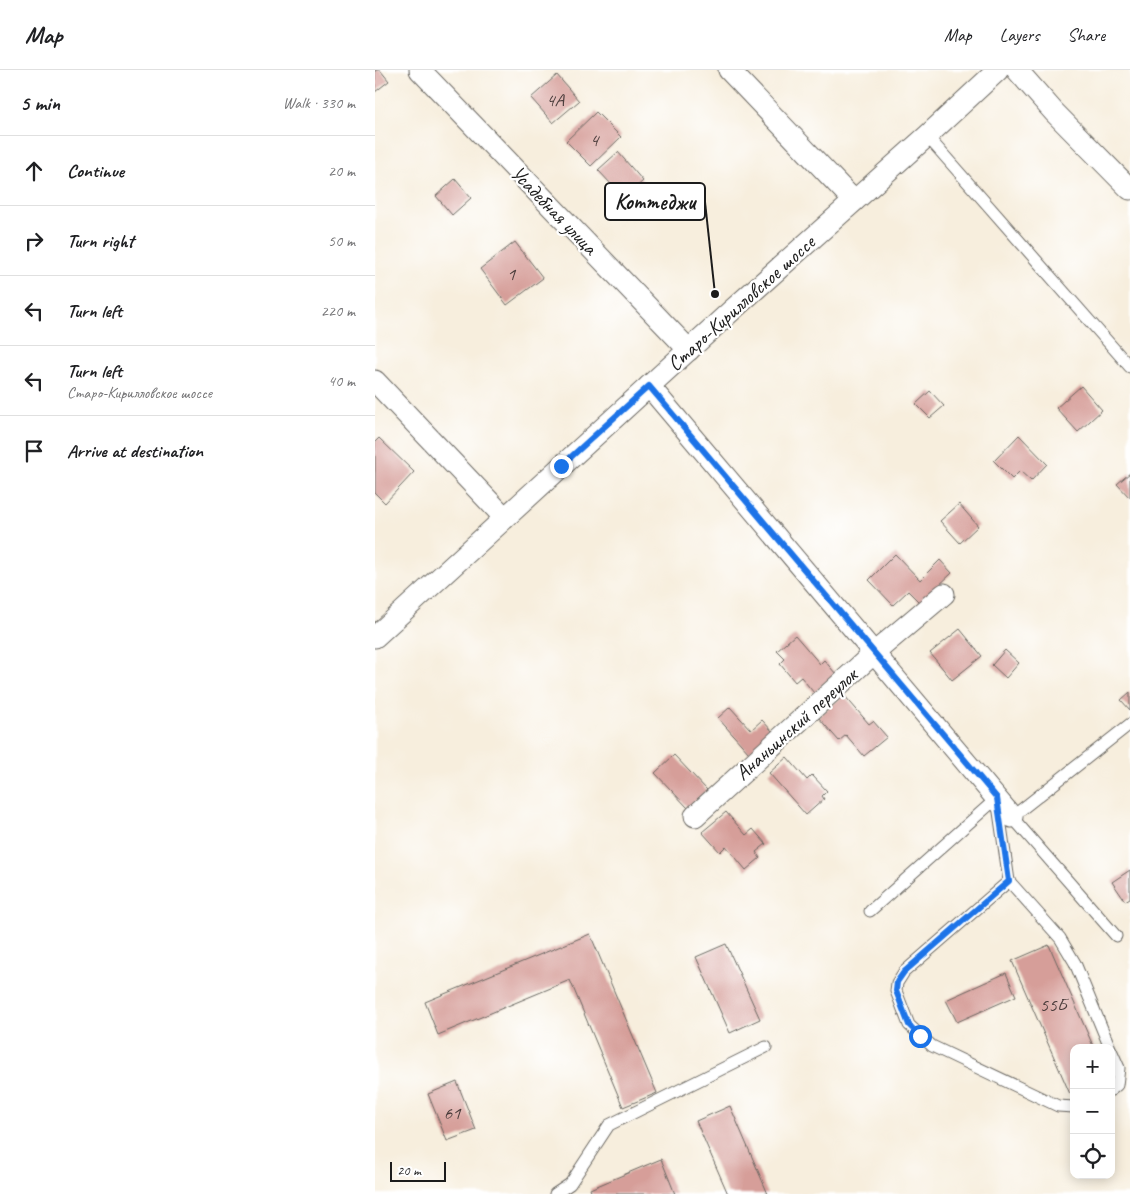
<!DOCTYPE html>
<html lang="en">
<head>
<meta charset="utf-8">
<style>
	body { margin:0; font-family:Caveat,sans-serif; background:#f2f2f2; color:#202124 }
	.controls { position:absolute; right:15px; bottom:15px; display:grid; overflow:hidden; border-radius:10px; box-shadow:0 2px 12px #0003 }
	.controls button { width:45px; height:45px; display:grid; place-items:center; padding:0; border:0; border-bottom:1px solid #e0e0e0; background:#fff; color:#202124; font:25px sans-serif }
	.scale { position:absolute; left:15px; bottom:12px; width:56px; box-sizing:border-box; padding-left:5px; border:2px solid #1c1c1c; border-top:0; font-size:14px; line-height:18px; white-space:nowrap; color:#1c1c1c; -webkit-text-stroke:4px #fff; paint-order:stroke }
	.stop { position:absolute; width:15px; height:15px; margin:-11px; border:4px solid #1a73e8; border-radius:50%; background:#fff }
	.stop.end { background:#1a73e8; border-color:#fff; box-shadow:0 1px 5px #0008 }
	.list { margin:0; padding:0; list-style:none }
	h2 { display:flex; justify-content:space-between; align-items:center; height:65px; margin:0; padding:0 20px; font-size:21px }
	h2 small { font-size:16px; font-weight:400; color:#757577 }
	.list li { display:grid; grid-template-columns:32px 1fr auto; gap:15px; align-items:center; box-sizing:border-box; height:70px; padding:0 20px; border-top:1px solid #e0e0e0 }
	.list b { display:block; font-size:19px; white-space:nowrap }
	.list p { margin:0; font-size:16px; white-space:nowrap; color:#757577 }
	.list em { font-size:16px; font-style:normal; color:#757577 }
	.icon { flex:none; width:28px; height:28px; fill:none; stroke:currentColor; stroke-width:2; stroke-linecap:round; stroke-linejoin:round }
	.map { position:relative; flex:none; width:755px; height:1124px; overflow:hidden }
	header { display:flex; align-items:center; gap:30px; box-sizing:border-box; height:70px; padding:0 25px; background:#fff; border-bottom:1px solid #e0e0e0 }
	header strong { font-size:24px }
	nav { display:flex; gap:28px; margin-inline-start:auto; font-size:18px }
	main { display:flex }
	aside { flex:1; background:#fff }
	.map>svg:first-child { display:block }
	.building { fill:#d69e99 }
	.lines { fill:none; stroke-linecap:round; stroke-linejoin:round }
	.service-casing { stroke:#696660; stroke-width:13 }
	.minor-casing { stroke:#696660; stroke-width:23 }
	.service { stroke:#fff; stroke-width:11 }
	.minor { stroke:#fff; stroke-width:21 }
	.route { stroke:#1a73e8; stroke-width:6 }
	.labels { text-anchor:middle; stroke-width:4.5; stroke-linejoin:round; paint-order:stroke }
	.number-label { font-size:19px; fill:#4a3c3b }
	.street-label { font-size:21px; fill:#1c1c1c; stroke:#fff }
	.leader { fill:none; stroke:#1c1c1c; stroke-width:2 }
	.callout-dot { fill:#1c1c1c; stroke:#fff; stroke-width:2 }
	.callout { fill:#fff; stroke:#1c1c1c; stroke-width:2 }
	.callout-label { font-size:22px; text-anchor:middle; font-weight:bold; fill:#1c1c1c }
</style>
</head>
<body>
<header>
<strong>Map</strong>
<nav><a>Map</a><a>Layers</a><a>Share</a></nav>
</header>
<main>
<aside>
<h2>5 min<small>Walk · 330 m</small></h2>
<ul class="list">
<li><svg class="icon" aria-label="ahead" viewBox="0 0 24 24"><path d="M12 20V5M6 11l6-6 6 6"/></svg><div><b>Continue</b></div><em>20 m</em></li>
<li><svg class="icon" aria-label="right" viewBox="0 0 24 24"><path d="M7 20v-9h11M14 6l5 5-5 5"/></svg><div><b>Turn right</b></div><em>50 m</em></li>
<li><svg class="icon" aria-label="left" viewBox="0 0 24 24"><path d="M17 20v-9H6M10 6l-5 5 5 5"/></svg><div><b>Turn left</b></div><em>220 m</em></li>
<li><svg class="icon" aria-label="left" viewBox="0 0 24 24"><path d="M17 20v-9H6M10 6l-5 5 5 5"/></svg><div><b>Turn left</b><p>Старо-Кирилловское шоссе</p></div><em>40 m</em></li>
<li><svg class="icon" aria-label="arrive" viewBox="0 0 24 24"><path d="M6 21V4h12l-3 4 3 4H6"/></svg><div><b>Arrive at destination</b></div></li>
</ul>
</aside>
<div class="map">
<svg width="755" height="1124" viewBox="0 0 755 1124">
	<rect width="100%" height="100%" fill="#fff"/>
	<filter id="ink" filterUnits="userSpaceOnUse"><feTurbulence type="fractalNoise" baseFrequency=".02" numOctaves="2"/><feDisplacementMap in="SourceGraphic" scale="10" xChannelSelector="R" yChannelSelector="G"/><feConvolveMatrix kernelMatrix="1 2 1 2 8 2 1 2 1" color-interpolation-filters="sRGB"/></filter>
	<filter id="wash" filterUnits="userSpaceOnUse"><feTurbulence type="fractalNoise" baseFrequency=".0096" numOctaves="4" result="noise"/><feDisplacementMap in="SourceGraphic" scale="20" xChannelSelector="R" yChannelSelector="G"/><feGaussianBlur stdDeviation="1.12" result="paint"/><feColorMatrix in="noise" values="0 0 0 0 0 0 0 0 0 0 0 0 0 0 0 0 0 1.4 0 .05"/><feComposite in="paint" operator="in"/></filter>
	<g filter="url(#wash)">
		<rect width="100%" height="100%" fill="#f7eedd"/>
		<g id="blocks">
			<g class="building">
				<polygon points="0,0 5,0 14,11 0,22"/>
				<polygon points="182,5 204,31 178,53 156,28"/>
				<polygon points="221,42 246,67 216,96 191,71"/>
				<polygon points="243,82 268,111 249,128 223,100"/>
				<polygon points="80,109 96,128 77,145 61,126"/>
				<polygon points="140,172 168,208 132,235 105,199"/>
				<polygon points="706,316 727,340 703,362 681,338"/>
				<polygon points="555,321 569,336 555,348 541,334"/>
				<polygon points="644,365 672,394 656,411 645,401 637,409 619,391"/>
				<polygon points="4,368 39,402 10,433 0,423 0,372"/>
				<polygon points="755,403 755,428 742,414"/>
				<polygon points="584,434 603,456 585,473 565,451"/>
				<polygon points="520,484 545,510 565,490 577,503 545,533 533,521 518,535 494,510"/>
				<polygon points="585,559 607,586 577,610 555,583"/>
				<polygon points="420,565 445,594 449,590 461,604 439,623 426,607 420,612 405,594 410,589 402,581"/>
				<polygon points="630,580 644,593 631,608 617,595"/>
				<polygon points="755,622 755,640 746,630"/>
				<polygon points="469,625 494,654 498,651 512,667 489,686 471,665 464,671 443,647"/>
				<polygon points="355,637 376,660 387,650 398,662 374,683 343,648"/>
				<polygon points="299,685 332,720 313,738 280,703"/>
				<polygon points="412,687 432,710 437,705 452,721 447,726 449,729 431,745 394,703"/>
				<polygon points="351,742 371,765 378,759 391,774 381,782 385,788 371,800 351,776 345,782 327,762"/>
				<polygon points="755,800 755,828 750,831 737,812"/>
				<polygon points="215,864 282,1023 248,1037 195,910 63,965 50,932"/>
				<polygon points="351,874 385,949 355,963 321,887"/>
				<polygon points="674,875 719,978 699,978 699,1022 695,1024 637,891"/>
				<polygon points="631,903 641,926 582,952 571,930"/>
				<polygon points="82,1012 101,1060 72,1071 53,1024"/>
				<polygon points="355,1036 393,1124 353,1124 321,1051"/>
				<polygon points="286,1089 300,1124 217,1124 215,1119"/>
			</g>
		</g>
	</g>
	<g filter="url(#ink)">
		<use href="#blocks" fill-opacity="0" stroke="#696660" stroke-width="1"/>
		<g class="lines">
			<g class="service-casing">
				<g id="service">
					<polyline points="552,66 755,297"/>
					<polyline points="623,735 634,811 685,868 700,893 735,978"/>
					<polyline points="634,811 529,902 522,913 521,921 534,955 557,976 683,1036 699,1037"/>
					<polyline points="495,841 622,728"/>
					<polyline points="741,866 637,747 755,654"/>
					<polyline points="736,980 744,998 742,1015 736,1020"/>
					<polyline points="180,1124 195,1114 234,1055 391,977"/>
				</g>
			</g>
			<g class="minor-casing">
				<g id="minor">
					<polyline points="45,0 314,280"/>
					<polyline points="354,0 479,131"/>
					<polyline points="642,0 679,42 755,119"/>
					<polyline points="0,311 130,448"/>
					<polyline points="274,316 637,747"/>
					<polyline points="0,567 355,242 552,66 623,0"/>
					<polyline points="320,746 499,583 569,524"/>
				</g>
			</g>
			<use href="#service" class="service"/>
			<use href="#minor" class="minor"/>
		</g>
	</g>
	<g class="lines" filter="url(#ink)">
		<polyline class="route" points="186,396 274,316 622,728 634,811 529,902 522,912 521,921 534,955 545,966"/>
	</g>
	<g class="labels">
		<g class="number-label">
			<text x="180" y="36">4А</text>
			<text x="219" y="76">4</text>
			<text x="136" y="210">1</text>
			<text x="678" y="941">55Б</text>
			<text x="77" y="1049">61</text>
		</g>
		<g class="street-label">
			<text transform="translate(179 140) rotate(46)" y="7">Усадебная улица</text>
			<text transform="translate(366 233) rotate(-42)" y="7">Старо-Кирилловское шоссе</text>
			<text transform="translate(421 654) rotate(-42)" y="7">Ананьинский переулок</text>
		</g>
	</g>
	<path class="leader" d="M340 224L330 132"/>
	<circle class="callout-dot" cx="340" cy="224" r="5"/>
	<rect class="callout" x="230" y="113" width="100" height="37" rx="5"/>
	<g class="callout-label">
		<text x="280" y="139">Коттеджи</text>
	</g>
</svg>
<div class="controls">
<button>+</button>
<button>−</button>
<button><svg class="icon" aria-label="locate" viewBox="0 0 24 24"><circle cx="12" cy="12" r="6"/><path d="M12 2v4M12 18v4M2 12h4M18 12h4"/></svg></button>
</div>
<div class="scale">20 m</div>
<div class="stop" style="left:545px;top:966px"></div>
<div class="stop end" style="left:186px;top:396px"></div>
</div>
</main>
</body>
</html>
